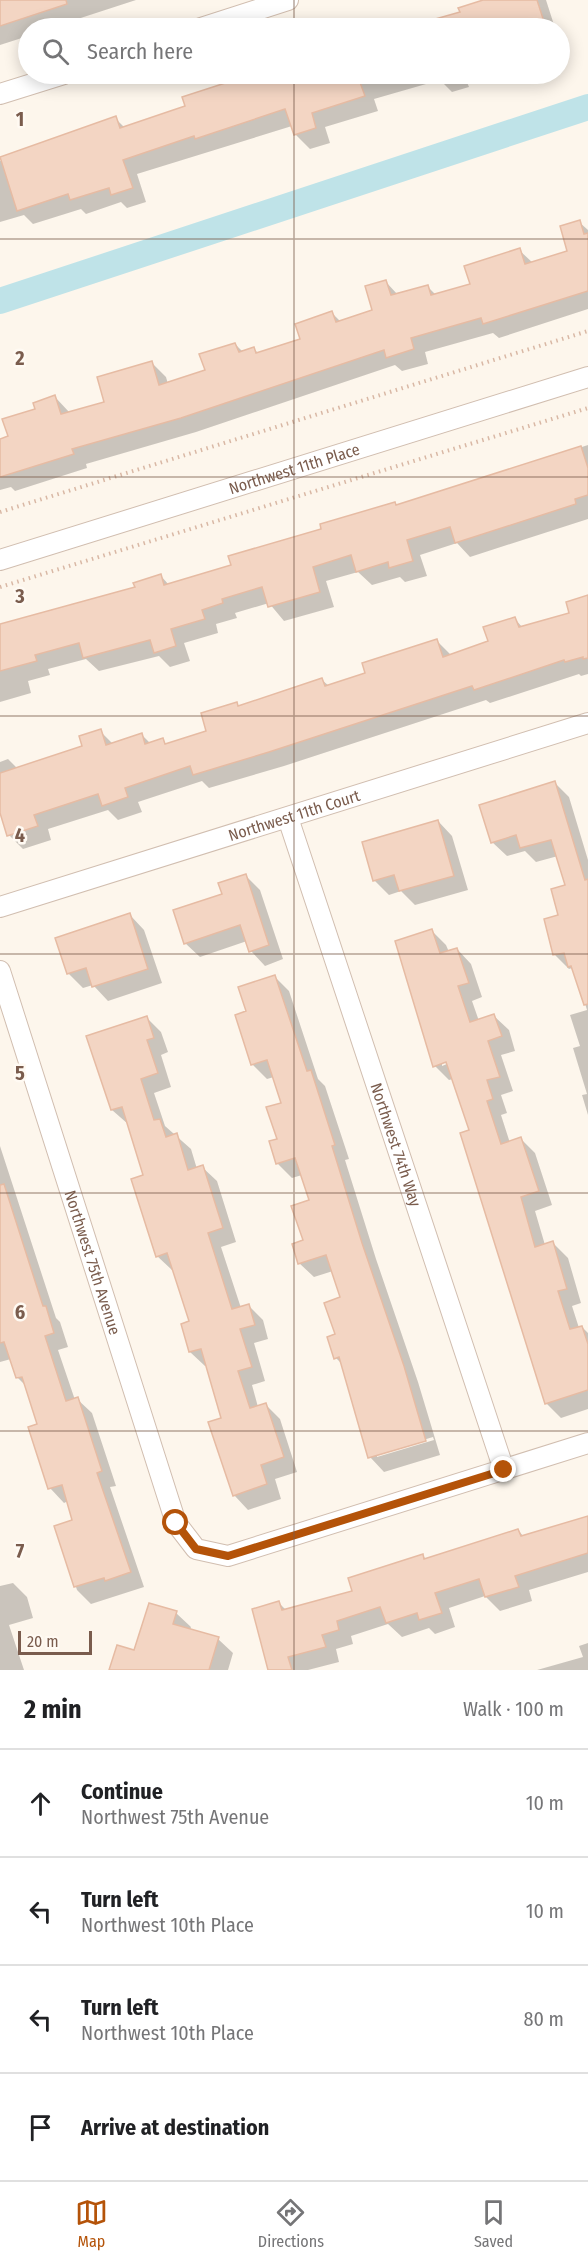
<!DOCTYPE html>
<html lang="en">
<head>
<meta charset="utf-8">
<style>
	body { margin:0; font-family:"Fira Sans Condensed",sans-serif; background:#f6f6f6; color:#202124 }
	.scale { position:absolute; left:18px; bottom:15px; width:74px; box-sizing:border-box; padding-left:6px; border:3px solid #7a5c4d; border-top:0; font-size:16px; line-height:21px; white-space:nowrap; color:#7a5c4d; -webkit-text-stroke:4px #fffaf3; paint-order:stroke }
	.stop { position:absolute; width:18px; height:18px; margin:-14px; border:4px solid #b45309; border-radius:50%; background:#fff }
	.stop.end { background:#b45309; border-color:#fff; box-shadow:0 2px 6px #0008 }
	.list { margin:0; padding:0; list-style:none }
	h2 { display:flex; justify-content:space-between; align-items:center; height:78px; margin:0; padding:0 24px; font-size:26px }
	h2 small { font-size:20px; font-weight:400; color:#757577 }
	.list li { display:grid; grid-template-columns:39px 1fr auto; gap:18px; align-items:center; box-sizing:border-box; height:108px; padding:0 24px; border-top:2px solid #e0e0e0 }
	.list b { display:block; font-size:22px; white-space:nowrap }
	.list p { margin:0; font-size:20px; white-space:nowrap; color:#757577 }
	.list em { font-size:20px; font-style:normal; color:#757577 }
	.icon { flex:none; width:33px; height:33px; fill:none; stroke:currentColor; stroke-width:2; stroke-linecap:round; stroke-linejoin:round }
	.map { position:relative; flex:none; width:588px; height:1670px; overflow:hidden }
	.search { position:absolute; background:#fff; box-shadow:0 3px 15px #0003; left:18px; right:18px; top:18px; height:66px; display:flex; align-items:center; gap:15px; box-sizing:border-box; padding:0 21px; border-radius:33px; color:#757577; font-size:22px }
	.sheet { height:510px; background:#fff }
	nav { display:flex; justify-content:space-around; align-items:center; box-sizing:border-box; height:84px; border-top:2px solid #e0e0e0; background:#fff; font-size:16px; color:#757577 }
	nav a { display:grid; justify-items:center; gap:3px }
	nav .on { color:#b45309 }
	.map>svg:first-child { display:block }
	.shadow { fill:#0003; fill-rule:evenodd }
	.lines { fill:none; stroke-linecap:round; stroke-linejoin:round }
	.canal { stroke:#bfe3e8; stroke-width:26 }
	.building { fill:#f3d5c3; stroke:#e6bba3; stroke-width:1.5 }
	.minor-casing { stroke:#d1beb0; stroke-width:22 }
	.path { stroke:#d9b8a5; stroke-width:4; stroke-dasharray:1.5 4.5; stroke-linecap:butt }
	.minor { stroke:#fff; stroke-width:20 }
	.route { stroke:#b45309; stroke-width:8 }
	.grid { fill:none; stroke:#7a5c4d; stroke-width:1.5; stroke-opacity:0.55 }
	.labels { text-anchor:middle; stroke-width:5; stroke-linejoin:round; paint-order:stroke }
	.street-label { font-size:16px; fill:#7a5c4d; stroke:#fffaf3 }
	.grid-label { font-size:20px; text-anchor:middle; font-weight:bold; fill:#7a5c4d; stroke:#fffaf3; stroke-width:5; stroke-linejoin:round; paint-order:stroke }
</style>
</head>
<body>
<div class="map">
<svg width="588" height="1670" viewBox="0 0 588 1670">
	<rect width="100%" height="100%" fill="#fdf6ec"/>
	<g class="shadow">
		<polygon points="0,0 136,0 50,28 28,28 28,36 0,45"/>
		<polygon points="489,0 546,0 555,28 409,28 462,13"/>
		<polygon points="560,43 564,58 560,59"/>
		<polygon points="258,74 493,74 467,82 469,87 452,92 440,80 374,99 378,111 325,127 330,143 310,149 295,134 292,126 137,174 146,202 127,208 121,202 86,214 81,209 33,224 24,215 0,222 0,161 115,118 125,128 187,107 184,98"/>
		<polygon points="579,222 588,230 588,309 499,338 493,333 425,352 428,364 402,371 395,365 196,432 86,464 87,468 15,491 11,487 0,490 0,440 10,437 37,410 55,397 70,413 106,403 152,363 166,377 168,384 207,371 235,344 243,352 254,349 259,354 302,340 332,313 341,322 374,311 386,282 398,295 427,286 436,295 472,285 519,250 533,263 569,252"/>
		<polygon points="588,445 588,519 470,557 457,543 420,555 427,576 405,582 400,577 372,585 358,572 326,581 334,607 284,621 269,603 235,613 237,618 216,624 218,633 184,643 190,661 170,667 159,656 99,671 86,659 48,669 50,675 28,681 31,693 0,702 0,626 137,588 161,576 169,585 232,566 395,503 398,506"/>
		<polygon points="588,597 588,674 581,676 579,674 490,703 486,700 284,766 209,788 202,781 138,802 142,812 118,820 108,810 48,829 51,840 23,849 9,835 0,808 0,762 8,759 18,769 84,747 100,731 113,744 141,734 151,744 162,740 167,745 208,732 236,704 239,707 322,680 329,686 367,674 436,640 451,655 490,642 515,619 523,628 571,614"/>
		<polygon points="555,783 569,797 588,860 588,1115 582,1095 587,1094 573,1048 580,1046 570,1015 587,1010 575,971 572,968 569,969 555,955 560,916 567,886 558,856 536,862 525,851 507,856 492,842"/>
		<polygon points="438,821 452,836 468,890 415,905 401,891 389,895 374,880"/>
		<polygon points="245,875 260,890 283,959 265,966 251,951 247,941 200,957 185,943 224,895"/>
		<polygon points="130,915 144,930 162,983 108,1001 93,985 83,988 68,973"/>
		<path d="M432 931 446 945 449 952 457 949 471 964 482 997 472 1001 479 1021 494 1016 509 1030 515 1051 501 1055 513 1091 501 1095 507 1113 501 1115 510 1143 521 1139 535 1153 552 1205 535 1211 545 1245 553 1243 568 1258 581 1303 572 1306 579 1328 582 1327 588 1333V1409L561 1418 546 1403 471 1131 453 1079 449 1080 435 1066ZM453 1059 454 1061 442 1066V1062Z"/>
		<path d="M274 976 289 991 318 1079 325 1086 349 1159 345 1160 376 1259 418 1382 440 1455 384 1472 370 1457 343 1365 336 1358 342 1298 333 1271 314 1277 299 1263 311 1201 302 1175 292 1178 278 1164 271 1142 279 1139 283 1104 274 1077 267 1079 253 1065 236 1016 248 1012ZM433 1437 434 1440 377 1457V1454Z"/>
		<polygon points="146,1017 161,1032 168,1052 161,1055 171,1087 154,1093 165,1126 191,1149 197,1169 202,1167 217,1181 236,1242 221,1247 241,1308 248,1305 263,1320 268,1339 254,1343 265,1381 252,1385 258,1407 265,1404 280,1419 297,1472 275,1479 281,1499 248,1510 234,1495 223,1419 207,1365 205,1366 190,1352 191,1322 174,1269 172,1270 157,1256 145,1176 128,1124 112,1110"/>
		<polygon points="0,1146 56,1318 60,1322 68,1347 58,1350 75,1400 77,1399 92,1413 116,1486 110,1487 144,1587 91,1604 77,1590 56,1527 74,1521 68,1501 64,1503 50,1488 39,1424 27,1387 17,1377 11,1359 0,1362"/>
		<polygon points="588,1518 588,1572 529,1590 532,1601 500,1611 485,1596 449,1608 455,1627 435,1634 429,1628 402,1637 388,1624 351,1636 353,1644 336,1649 339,1662 308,1670 270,1670 279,1603 286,1610 354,1592 422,1555 426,1559 518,1530 524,1537"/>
		<polygon points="13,1583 27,1597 33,1618 9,1625 24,1670 0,1670 0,1586"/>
		<polygon points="176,1613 191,1627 190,1630 218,1639 233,1653 228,1670 111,1670 135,1652"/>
		<polygon points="588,1643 588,1670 537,1670 583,1657 579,1646"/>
	</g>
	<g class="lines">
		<polyline class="canal" points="0,301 588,107"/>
	</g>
	<g class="building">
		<polygon points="0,0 66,0 67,4 0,26"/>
		<polygon points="483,0 537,0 546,28 422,28 421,23 460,12 458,8"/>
		<polygon points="253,74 357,74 365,96 312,113 316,128 294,135 285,109 195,139 194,136 123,160 133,188 111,195 109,188 70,200 68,194 17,211 0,157 116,116 120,128 185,106 182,97"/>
		<polygon points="580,220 584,234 588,233 588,291 483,324 481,318 411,338 414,349 386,358 384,350 181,418 72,449 74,454 0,477 0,439 8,436 2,419 35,409 33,403 55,395 61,414 104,402 97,377 152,361 159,385 205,370 199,354 235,343 239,352 254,347 256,353 300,339 295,324 332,311 336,322 372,310 365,286 386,280 391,295 428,285 431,295 470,284 464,266 520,248 525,264 567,251 560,226"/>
		<polygon points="581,446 588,468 588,495 575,499 576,504 455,543 450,527 407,540 413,561 389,568 388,562 356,572 351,555 313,567 320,592 268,607 262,587 222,599 223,603 202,610 205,619 171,629 176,646 154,653 150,640 83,658 79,643 35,655 37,661 0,671 0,624 135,587 133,583 161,574 164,585 231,565 228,556 321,529 320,524 395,502 396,505"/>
		<polygon points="588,595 588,658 583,659 583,657 565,662 564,660 474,690 472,686 269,752 193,775 190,766 125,788 128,797 102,806 98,794 34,815 38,826 7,836 0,813 0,773 82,746 79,736 101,729 106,745 142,733 145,744 163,738 165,744 206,731 201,713 237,702 238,706 322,678 325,686 365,673 362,663 437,639 443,657 488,641 483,627 515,617 519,627 569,613 566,602"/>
		<polygon points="555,781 585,880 588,879 588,1004 584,1005 571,966 568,967 564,953 553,955 544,919 558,915 551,889 565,885 551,840 520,848 516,835 491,843 479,805"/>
		<polygon points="438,820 454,876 399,891 394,875 373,881 362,842"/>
		<polygon points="246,874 269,945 249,952 240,925 184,944 173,910 222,894 218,883"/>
		<polygon points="130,913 148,969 92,987 86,968 67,974 55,938"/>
		<polygon points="432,929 440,953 457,948 469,983 458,986 470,1022 494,1014 502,1036 488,1041 500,1077 487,1080 493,1099 487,1101 501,1144 521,1137 539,1191 521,1197 535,1247 553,1241 567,1289 558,1291 570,1329 582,1326 588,1344 588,1390 545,1404 460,1133 469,1130 446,1062 433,1067 395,941"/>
		<polygon points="275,975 307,1071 311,1070 335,1145 332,1146 362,1243 404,1366 426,1441 368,1458 339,1357 334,1359 327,1337 335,1334 324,1303 340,1297 326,1255 298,1264 292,1244 303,1240 291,1206 309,1200 295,1158 276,1164 269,1141 277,1139 266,1107 281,1103 267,1060 251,1065 235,1015 246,1011 238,987"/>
		<polygon points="147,1016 154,1038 147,1040 158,1073 141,1079 154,1120 160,1119 166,1137 177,1133 188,1170 203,1165 223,1228 208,1233 232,1309 249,1304 255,1325 240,1329 252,1367 238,1371 250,1408 266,1403 284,1457 261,1465 267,1484 233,1496 208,1422 221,1418 201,1349 189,1352 181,1324 189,1321 167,1253 156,1257 131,1179 143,1175 122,1107 111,1110 86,1036"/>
		<polygon points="4,1184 43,1306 46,1306 54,1333 45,1336 66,1401 78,1397 102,1471 97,1473 131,1572 105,1581 104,1578 74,1587 54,1526 72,1520 62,1485 48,1489 28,1427 37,1424 22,1377 16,1378 4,1342 0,1343 0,1185"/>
		<polygon points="588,1516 588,1553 515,1576 519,1587 485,1597 479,1579 435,1593 442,1613 419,1620 417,1613 386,1623 380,1607 337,1621 339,1630 322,1635 326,1647 288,1657 292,1670 268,1670 252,1609 279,1601 282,1610 352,1591 348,1578 423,1554 424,1559 518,1529 521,1536"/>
		<polygon points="149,1603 177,1611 173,1624 219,1637 209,1670 109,1670 117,1645 134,1650"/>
	</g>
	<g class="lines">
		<g class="minor-casing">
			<g id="minor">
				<polyline points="201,28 288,0"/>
				<polyline points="0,94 64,74"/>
				<path id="s1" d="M0 560 588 377"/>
				<path id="s2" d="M288 818 504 1470"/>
				<path id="s3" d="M0 907 588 723"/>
				<path id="s4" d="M0 971 176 1523 196 1549 228 1556 588 1443"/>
			</g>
		</g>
		<g class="path">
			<polyline points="0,512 588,331"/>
			<polyline points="0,587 588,408"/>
		</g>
		<use href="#minor" class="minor"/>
	</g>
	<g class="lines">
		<polyline class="route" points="176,1523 196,1549 228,1556 504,1470"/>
	</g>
	<path class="grid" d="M294 0V28M294 74V1670M0 239H588M0 477H588M0 716H588M0 954H588M0 1193H588M0 1431H588"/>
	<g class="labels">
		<g class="street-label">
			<text dy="6" stroke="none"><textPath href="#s1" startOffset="308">Northwest 11th Place</textPath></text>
			<text dy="6" stroke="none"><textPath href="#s3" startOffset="308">Northwest 11th Court</textPath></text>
			<text dy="6" stroke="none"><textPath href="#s2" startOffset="344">Northwest 74th Way</textPath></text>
			<text dy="6" stroke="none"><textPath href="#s4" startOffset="306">Northwest 75th Avenue</textPath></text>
		</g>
	</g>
	<g class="grid-label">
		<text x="20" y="126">1</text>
		<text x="20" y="365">2</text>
		<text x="20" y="603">3</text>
		<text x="20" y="842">4</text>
		<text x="20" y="1080">5</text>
		<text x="20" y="1319">6</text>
		<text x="20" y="1558">7</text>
	</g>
</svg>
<div class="scale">20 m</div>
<div class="stop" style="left:176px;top:1523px"></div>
<div class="stop end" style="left:504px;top:1470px"></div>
<div class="search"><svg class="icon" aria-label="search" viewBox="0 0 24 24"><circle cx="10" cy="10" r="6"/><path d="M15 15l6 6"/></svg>Search here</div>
</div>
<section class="sheet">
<h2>2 min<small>Walk · 100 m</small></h2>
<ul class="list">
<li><svg class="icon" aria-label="ahead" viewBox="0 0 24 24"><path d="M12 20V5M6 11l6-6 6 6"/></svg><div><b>Continue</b><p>Northwest 75th Avenue</p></div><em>10 m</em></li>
<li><svg class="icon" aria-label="left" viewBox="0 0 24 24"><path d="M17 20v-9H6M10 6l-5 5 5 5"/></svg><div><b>Turn left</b><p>Northwest 10th Place</p></div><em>10 m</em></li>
<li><svg class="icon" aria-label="left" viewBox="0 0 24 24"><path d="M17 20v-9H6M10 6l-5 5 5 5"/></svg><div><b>Turn left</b><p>Northwest 10th Place</p></div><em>80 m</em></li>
<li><svg class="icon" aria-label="arrive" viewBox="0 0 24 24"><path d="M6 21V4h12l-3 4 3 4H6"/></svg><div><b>Arrive at destination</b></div></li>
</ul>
</section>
<nav>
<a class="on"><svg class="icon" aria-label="map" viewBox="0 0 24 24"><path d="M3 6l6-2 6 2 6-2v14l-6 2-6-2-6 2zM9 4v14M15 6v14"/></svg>Map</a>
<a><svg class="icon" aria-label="directions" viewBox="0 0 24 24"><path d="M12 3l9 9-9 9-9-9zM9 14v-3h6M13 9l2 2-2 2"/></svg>Directions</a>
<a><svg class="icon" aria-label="saved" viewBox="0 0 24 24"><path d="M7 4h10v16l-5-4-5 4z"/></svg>Saved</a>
</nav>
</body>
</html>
